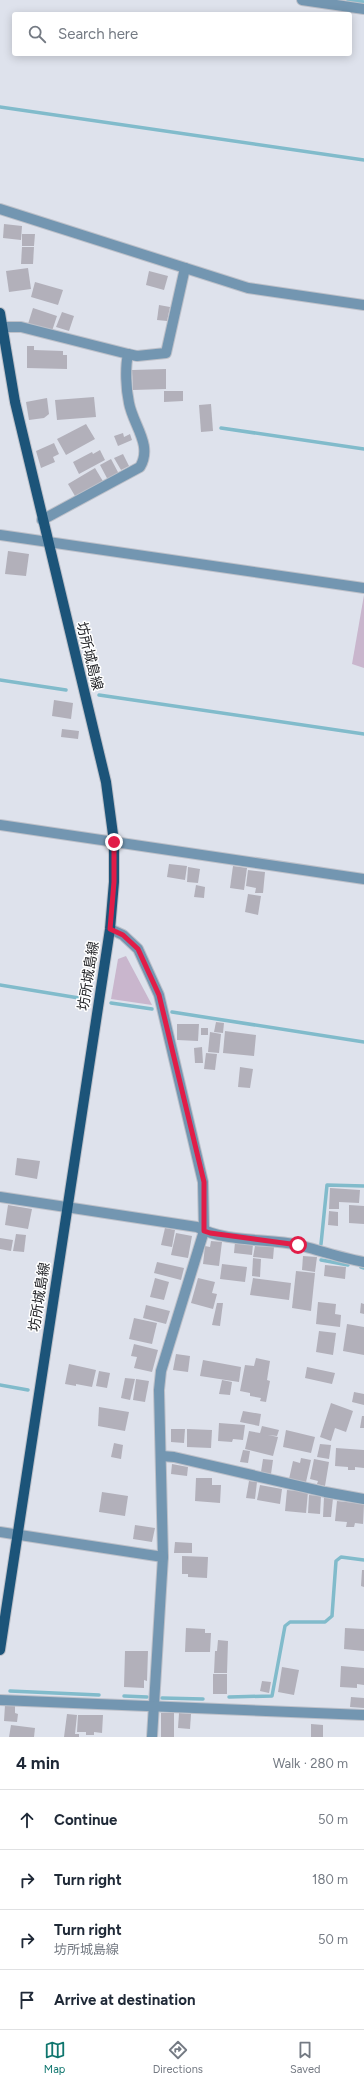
<!DOCTYPE html>
<html lang="en">
<head>
<meta charset="utf-8">
<style>
	body { margin:0; font-family:Figtree,"Noto Sans JP",sans-serif; background:#f6f6f7; color:#1f2937 }
	.stop { position:absolute; width:12px; height:12px; margin:-9px; border:3px solid #e11d48; border-radius:50%; background:#fff }
	.stop.end { background:#e11d48; border-color:#fff; box-shadow:0 1px 4px #0008 }
	.list { margin:0; padding:0; list-style:none }
	h2 { display:flex; justify-content:space-between; align-items:center; height:52px; margin:0; padding:0 16px; font-size:17px }
	h2 small { font-size:13px; font-weight:400; color:#747a83 }
	.list li { display:grid; grid-template-columns:26px 1fr auto; gap:12px; align-items:center; box-sizing:border-box; height:60px; padding:0 16px; border-top:1px solid #e0e1e3 }
	.list b { display:block; font-size:15px; white-space:nowrap }
	.list p { margin:0; font-size:13px; white-space:nowrap; color:#747a83 }
	.list em { font-size:13px; font-style:normal; color:#747a83 }
	.icon { flex:none; width:22px; height:22px; fill:none; stroke:currentColor; stroke-width:2; stroke-linecap:round; stroke-linejoin:round }
	.map { position:relative; flex:none; width:364px; height:1737px; overflow:hidden }
	.search { position:absolute; background:#fff; box-shadow:0 2px 10px #0003; left:12px; right:12px; top:12px; height:44px; display:flex; align-items:center; gap:10px; box-sizing:border-box; padding:0 14px; border-radius:4px; color:#747a83; font-size:15px }
	.sheet { height:292px; background:#fff }
	nav { display:flex; justify-content:space-around; align-items:center; box-sizing:border-box; height:56px; border-top:1px solid #e0e1e3; background:#fff; font-size:11px; color:#747a83 }
	nav a { display:grid; justify-items:center; gap:2px }
	nav .on { color:#0f766e }
	.map>svg:first-child { display:block }
	.green { fill:#c9b6cd }
	.lines { fill:none; stroke-linecap:round; stroke-linejoin:round }
	.stream { stroke:#81bbcb; stroke-width:3.5 }
	.building { fill:#b2b0ba }
	.minor-casing { stroke:#bdc0c9; stroke-width:12 }
	.major-casing { stroke:#bdc0c9; stroke-width:12 }
	.minor { stroke:#7396b1; stroke-width:10 }
	.major { stroke:#1c5479; stroke-width:10 }
	.route { stroke:#e11d48; stroke-width:5 }
	.labels { text-anchor:middle; stroke-width:3; stroke-linejoin:round; paint-order:stroke }
	.street-label { font-size:14px; fill:#25262a; stroke:#fff }
</style>
</head>
<body>
<div class="map">
<svg width="364" height="1737" viewBox="0 0 364 1737">
	<rect width="100%" height="100%" fill="#dee2ec"/>
	<g class="green">
		<polygon points="364,595 364,668 352,664"/>
		<polygon points="126,956 152,1005 111,999 118,959"/>
	</g>
	<g class="lines">
		<g class="stream">
			<polyline points="348,0 364,2"/>
			<polyline points="0,107 364,160"/>
			<polyline points="221,428 364,449"/>
			<polyline points="0,680 66,690"/>
			<polyline points="99,695 364,734"/>
			<polyline points="0,985 85,999"/>
			<polyline points="111,1003 152,1009"/>
			<polyline points="172,1012 364,1042"/>
			<polyline points="321,1244 327,1185 364,1186"/>
			<polyline points="321,1260 348,1265"/>
			<polyline points="361,1267 364,1268"/>
			<polyline points="0,1385 28,1390"/>
			<polyline points="10,1691 99,1695"/>
			<polyline points="124,1696 147,1697"/>
			<polyline points="229,1697 272,1696 285,1626 290,1622 325,1622 332,1616 336,1561 341,1557 364,1560"/>
			<polyline points="162,1698 203,1699"/>
		</g>
	</g>
	<g class="building">
		<polygon points="4,224 22,226 21,240 3,238"/>
		<polygon points="22,234 35,234 34,246 22,246"/>
		<polygon points="22,247 34,247 33,264 21,264"/>
		<polygon points="28,268 31,289 9,292 6,271"/>
		<polygon points="149,271 168,276 164,290 146,285"/>
		<polygon points="35,282 63,290 58,305 31,297"/>
		<polygon points="159,305 170,307 167,321 157,320"/>
		<polygon points="33,308 57,316 52,331 28,324"/>
		<polygon points="62,312 74,316 69,331 56,327"/>
		<polygon points="27,346 34,346 34,350 63,351 63,355 67,355 67,369 27,368"/>
		<polygon points="166,369 166,389 133,390 132,370"/>
		<polygon points="164,391 183,391 183,401 164,402"/>
		<polygon points="94,397 96,417 57,420 55,400"/>
		<polygon points="47,398 49,414 44,418 29,420 26,402"/>
		<polygon points="211,404 213,431 201,432 199,405"/>
		<polygon points="86,424 95,439 66,455 57,439"/>
		<polygon points="123,433 124,437 130,434 132,440 118,446 114,436"/>
		<polygon points="54,443 59,454 53,457 55,462 41,468 36,451"/>
		<polygon points="100,450 105,460 79,474 73,462 92,452 93,454"/>
		<polygon points="123,454 129,466 121,470 114,458"/>
		<polygon points="111,459 119,474 108,480 100,465"/>
		<polygon points="95,468 104,483 75,496 68,484"/>
		<polygon points="8,551 29,554 26,576 5,574"/>
		<polygon points="54,700 73,703 71,719 52,716"/>
		<polygon points="62,729 79,731 78,739 61,737"/>
		<polygon points="169,864 187,866 185,880 167,877"/>
		<polygon points="233,866 247,868 244,890 230,888"/>
		<polygon points="188,867 200,869 198,883 187,882"/>
		<polygon points="248,870 265,872 263,893 255,893 256,888 246,886"/>
		<polygon points="196,885 205,887 204,898 194,897"/>
		<polygon points="248,894 261,896 258,915 245,912"/>
		<polygon points="216,1022 224,1023 223,1033 214,1032"/>
		<polygon points="177,1024 199,1024 198,1041 177,1040"/>
		<rect x="201" y="1028" width="7" height="7"/>
		<polygon points="225,1031 256,1035 254,1056 223,1053"/>
		<polygon points="210,1032 221,1034 219,1053 208,1052"/>
		<polygon points="202,1047 203,1063 195,1063 194,1048"/>
		<polygon points="206,1053 217,1054 215,1070 204,1069"/>
		<polygon points="240,1067 253,1069 250,1088 238,1087"/>
		<polygon points="17,1158 40,1161 37,1179 15,1175"/>
		<polygon points="330,1188 360,1190 359,1203 339,1202 339,1209 329,1209"/>
		<polygon points="8,1205 32,1209 28,1229 5,1225"/>
		<polygon points="349,1205 364,1206 364,1224 349,1223"/>
		<polygon points="329,1211 338,1212 338,1226 328,1225"/>
		<polygon points="165,1228 175,1230 172,1247 161,1245"/>
		<polygon points="176,1233 192,1236 188,1258 171,1255"/>
		<polygon points="16,1234 26,1235 24,1252 13,1251"/>
		<polygon points="0,1238 13,1240 11,1251 0,1249"/>
		<polygon points="211,1241 222,1242 219,1266 203,1264 205,1246 210,1247"/>
		<polygon points="235,1242 253,1244 252,1255 234,1253"/>
		<polygon points="255,1246 274,1247 273,1259 253,1257"/>
		<polygon points="303,1256 317,1257 315,1272 302,1270"/>
		<polygon points="253,1258 261,1259 260,1277 252,1276"/>
		<polygon points="157,1262 184,1268 181,1280 154,1273"/>
		<polygon points="222,1264 247,1267 245,1282 220,1279"/>
		<polygon points="325,1265 346,1267 345,1279 324,1276"/>
		<polygon points="296,1271 315,1273 311,1311 292,1308"/>
		<polygon points="155,1278 169,1282 164,1300 150,1297"/>
		<polygon points="198,1278 215,1282 212,1293 217,1294 213,1309 191,1303"/>
		<polygon points="253,1278 291,1283 289,1300 250,1295"/>
		<polygon points="318,1302 336,1304 335,1314 341,1315 340,1327 316,1324"/>
		<polygon points="217,1303 223,1303 220,1326 212,1325"/>
		<polygon points="361,1303 364,1304 364,1314 360,1313"/>
		<polygon points="146,1305 170,1311 166,1324 143,1318"/>
		<polygon points="134,1318 157,1323 152,1344 129,1339"/>
		<polygon points="347,1324 364,1327 364,1355 343,1351"/>
		<polygon points="319,1331 336,1333 333,1355 316,1352"/>
		<polygon points="134,1344 158,1350 152,1372 134,1368 137,1357 131,1356"/>
		<polygon points="176,1354 190,1356 188,1372 173,1370"/>
		<polygon points="256,1358 270,1361 267,1380 270,1381 266,1402 260,1401 261,1398 250,1396 250,1393 240,1391 245,1365 254,1366"/>
		<polygon points="203,1360 241,1367 239,1382 200,1376"/>
		<polygon points="69,1364 96,1370 92,1387 76,1384 76,1386 65,1384"/>
		<polygon points="307,1367 335,1373 332,1384 305,1378"/>
		<polygon points="99,1371 110,1373 107,1388 96,1386"/>
		<polygon points="125,1378 135,1379 130,1400 121,1398"/>
		<polygon points="136,1379 149,1381 145,1402 133,1400"/>
		<polygon points="222,1380 232,1382 230,1395 219,1394"/>
		<polygon points="354,1392 364,1394 364,1405 352,1402"/>
		<polygon points="331,1403 353,1411 346,1432 335,1428 331,1441 320,1437"/>
		<polygon points="99,1407 129,1412 125,1431 98,1426"/>
		<polygon points="243,1411 261,1414 259,1426 240,1422"/>
		<polygon points="362,1416 364,1416 364,1428 360,1428"/>
		<polygon points="219,1423 245,1425 243,1440 233,1439 232,1442 218,1441"/>
		<polygon points="262,1426 279,1430 277,1436 268,1435 278,1437 273,1456 245,1449 249,1431 260,1433"/>
		<polygon points="171,1429 185,1429 184,1443 171,1442"/>
		<polygon points="187,1429 212,1430 211,1448 187,1447"/>
		<polygon points="286,1430 315,1437 311,1453 283,1447"/>
		<polygon points="114,1443 123,1445 121,1459 111,1457"/>
		<polygon points="320,1444 331,1445 329,1459 317,1457"/>
		<polygon points="336,1448 364,1450 364,1468 355,1467 355,1470 348,1470 348,1467 335,1466"/>
		<polygon points="243,1450 250,1451 248,1463 240,1462"/>
		<polygon points="301,1458 311,1460 306,1482 289,1479 293,1461 300,1463"/>
		<polygon points="263,1459 273,1460 271,1474 261,1472"/>
		<polygon points="314,1459 329,1462 325,1486 317,1484 318,1481 310,1479"/>
		<polygon points="172,1464 188,1467 187,1476 171,1474"/>
		<polygon points="196,1478 212,1478 212,1485 221,1485 220,1503 195,1501"/>
		<polygon points="249,1481 257,1482 255,1499 246,1498"/>
		<polygon points="260,1485 282,1489 280,1504 257,1500"/>
		<polygon points="287,1490 308,1492 306,1513 285,1511"/>
		<polygon points="102,1492 128,1496 125,1516 99,1512"/>
		<polygon points="309,1495 321,1496 320,1514 308,1513"/>
		<polygon points="324,1497 333,1498 331,1517 323,1517"/>
		<polygon points="337,1501 364,1504 363,1524 355,1523 354,1527 346,1527 347,1522 335,1521"/>
		<polygon points="135,1525 155,1528 152,1542 133,1539"/>
		<polygon points="175,1542 192,1543 192,1553 174,1553"/>
		<polygon points="182,1556 208,1557 207,1578 188,1577 188,1574 182,1574"/>
		<polygon points="362,1570 364,1570 364,1587 361,1586"/>
		<polygon points="186,1628 205,1629 205,1633 211,1633 210,1652 185,1652"/>
		<polygon points="345,1628 364,1629 364,1651 344,1649"/>
		<polygon points="218,1640 228,1641 227,1673 214,1673 215,1651 217,1651"/>
		<polygon points="125,1651 148,1651 147,1681 144,1680 144,1688 124,1687"/>
		<polygon points="341,1666 364,1668 364,1685 357,1684 357,1688 340,1687"/>
		<polygon points="282,1667 299,1670 294,1695 278,1692"/>
		<rect x="213" y="1674" width="14" height="20"/>
		<polygon points="262,1681 271,1682 269,1693 260,1691"/>
		<polygon points="351,1697 364,1698 364,1708 350,1707"/>
		<polygon points="5,1705 15,1706 15,1713 18,1714 17,1722 4,1721"/>
		<rect x="161" y="1713" width="13" height="24"/>
		<polygon points="179,1713 191,1714 190,1729 178,1728"/>
		<polygon points="67,1714 77,1715 75,1734 79,1734 79,1737 64,1737"/>
		<polygon points="78,1715 103,1715 102,1733 94,1732 94,1735 86,1735 86,1732 77,1732"/>
		<polygon points="311,1724 323,1725 323,1737 311,1737"/>
		<polygon points="11,1725 35,1728 34,1737 9,1737"/>
	</g>
	<g class="lines">
		<g class="minor-casing">
			<g id="minor">
				<polyline points="302,0 364,9"/>
				<polyline points="0,209 248,288 364,305"/>
				<path d="M2 327H21L128 354C125 368 126 389 129 403 133 425 153 445 140 467L42 520"/>
				<polyline points="128,354 137,356 166,353 185,268"/>
				<polyline points="0,535 364,588"/>
				<polyline points="0,825 364,879"/>
				<polyline points="110,929 123,935 138,949 159,995 203,1182 204,1231 161,1371 159,1390 163,1557 152,1737"/>
				<path d="M0 1197 197 1227C227 1243 266 1238 299 1245 321 1251 342 1258 364 1262"/>
				<polyline points="162,1456 174,1457 325,1492 364,1499"/>
				<polyline points="0,1532 163,1557"/>
				<polyline points="0,1700 364,1715"/>
			</g>
		</g>
		<g class="major-casing">
			<polyline id="major" points="0,313 15,402 106,782 114,842 114,882 110,929 0,1650"/>
		</g>
		<use href="#minor" class="minor"/>
		<use href="#major" class="major"/>
	</g>
	<g class="lines">
		<polyline class="route" points="114,842 114,882 110,929 123,935 138,949 159,995 204,1182 204,1231 210,1233 298,1245"/>
	</g>
	<g class="labels">
		<g class="street-label">
			<text transform="translate(90 656) rotate(76)" y="5">坊所城島線</text>
			<text transform="translate(88 976) rotate(-81)" y="5">坊所城島線</text>
			<text transform="translate(39 1297) rotate(-81)" y="5">坊所城島線</text>
		</g>
	</g>
</svg>
<div class="stop" style="left:298px;top:1245px"></div>
<div class="stop end" style="left:114px;top:842px"></div>
<div class="search"><svg class="icon" aria-label="search" viewBox="0 0 24 24"><circle cx="10" cy="10" r="6"/><path d="M15 15l6 6"/></svg>Search here</div>
</div>
<section class="sheet">
<h2>4 min<small>Walk · 280 m</small></h2>
<ul class="list">
<li><svg class="icon" aria-label="ahead" viewBox="0 0 24 24"><path d="M12 20V5M6 11l6-6 6 6"/></svg><div><b>Continue</b></div><em>50 m</em></li>
<li><svg class="icon" aria-label="right" viewBox="0 0 24 24"><path d="M7 20v-9h11M14 6l5 5-5 5"/></svg><div><b>Turn right</b></div><em>180 m</em></li>
<li><svg class="icon" aria-label="right" viewBox="0 0 24 24"><path d="M7 20v-9h11M14 6l5 5-5 5"/></svg><div><b>Turn right</b><p>坊所城島線</p></div><em>50 m</em></li>
<li><svg class="icon" aria-label="arrive" viewBox="0 0 24 24"><path d="M6 21V4h12l-3 4 3 4H6"/></svg><div><b>Arrive at destination</b></div></li>
</ul>
</section>
<nav>
<a class="on"><svg class="icon" aria-label="map" viewBox="0 0 24 24"><path d="M3 6l6-2 6 2 6-2v14l-6 2-6-2-6 2zM9 4v14M15 6v14"/></svg>Map</a>
<a><svg class="icon" aria-label="directions" viewBox="0 0 24 24"><path d="M12 3l9 9-9 9-9-9zM9 14v-3h6M13 9l2 2-2 2"/></svg>Directions</a>
<a><svg class="icon" aria-label="saved" viewBox="0 0 24 24"><path d="M7 4h10v16l-5-4-5 4z"/></svg>Saved</a>
</nav>
</body>
</html>
